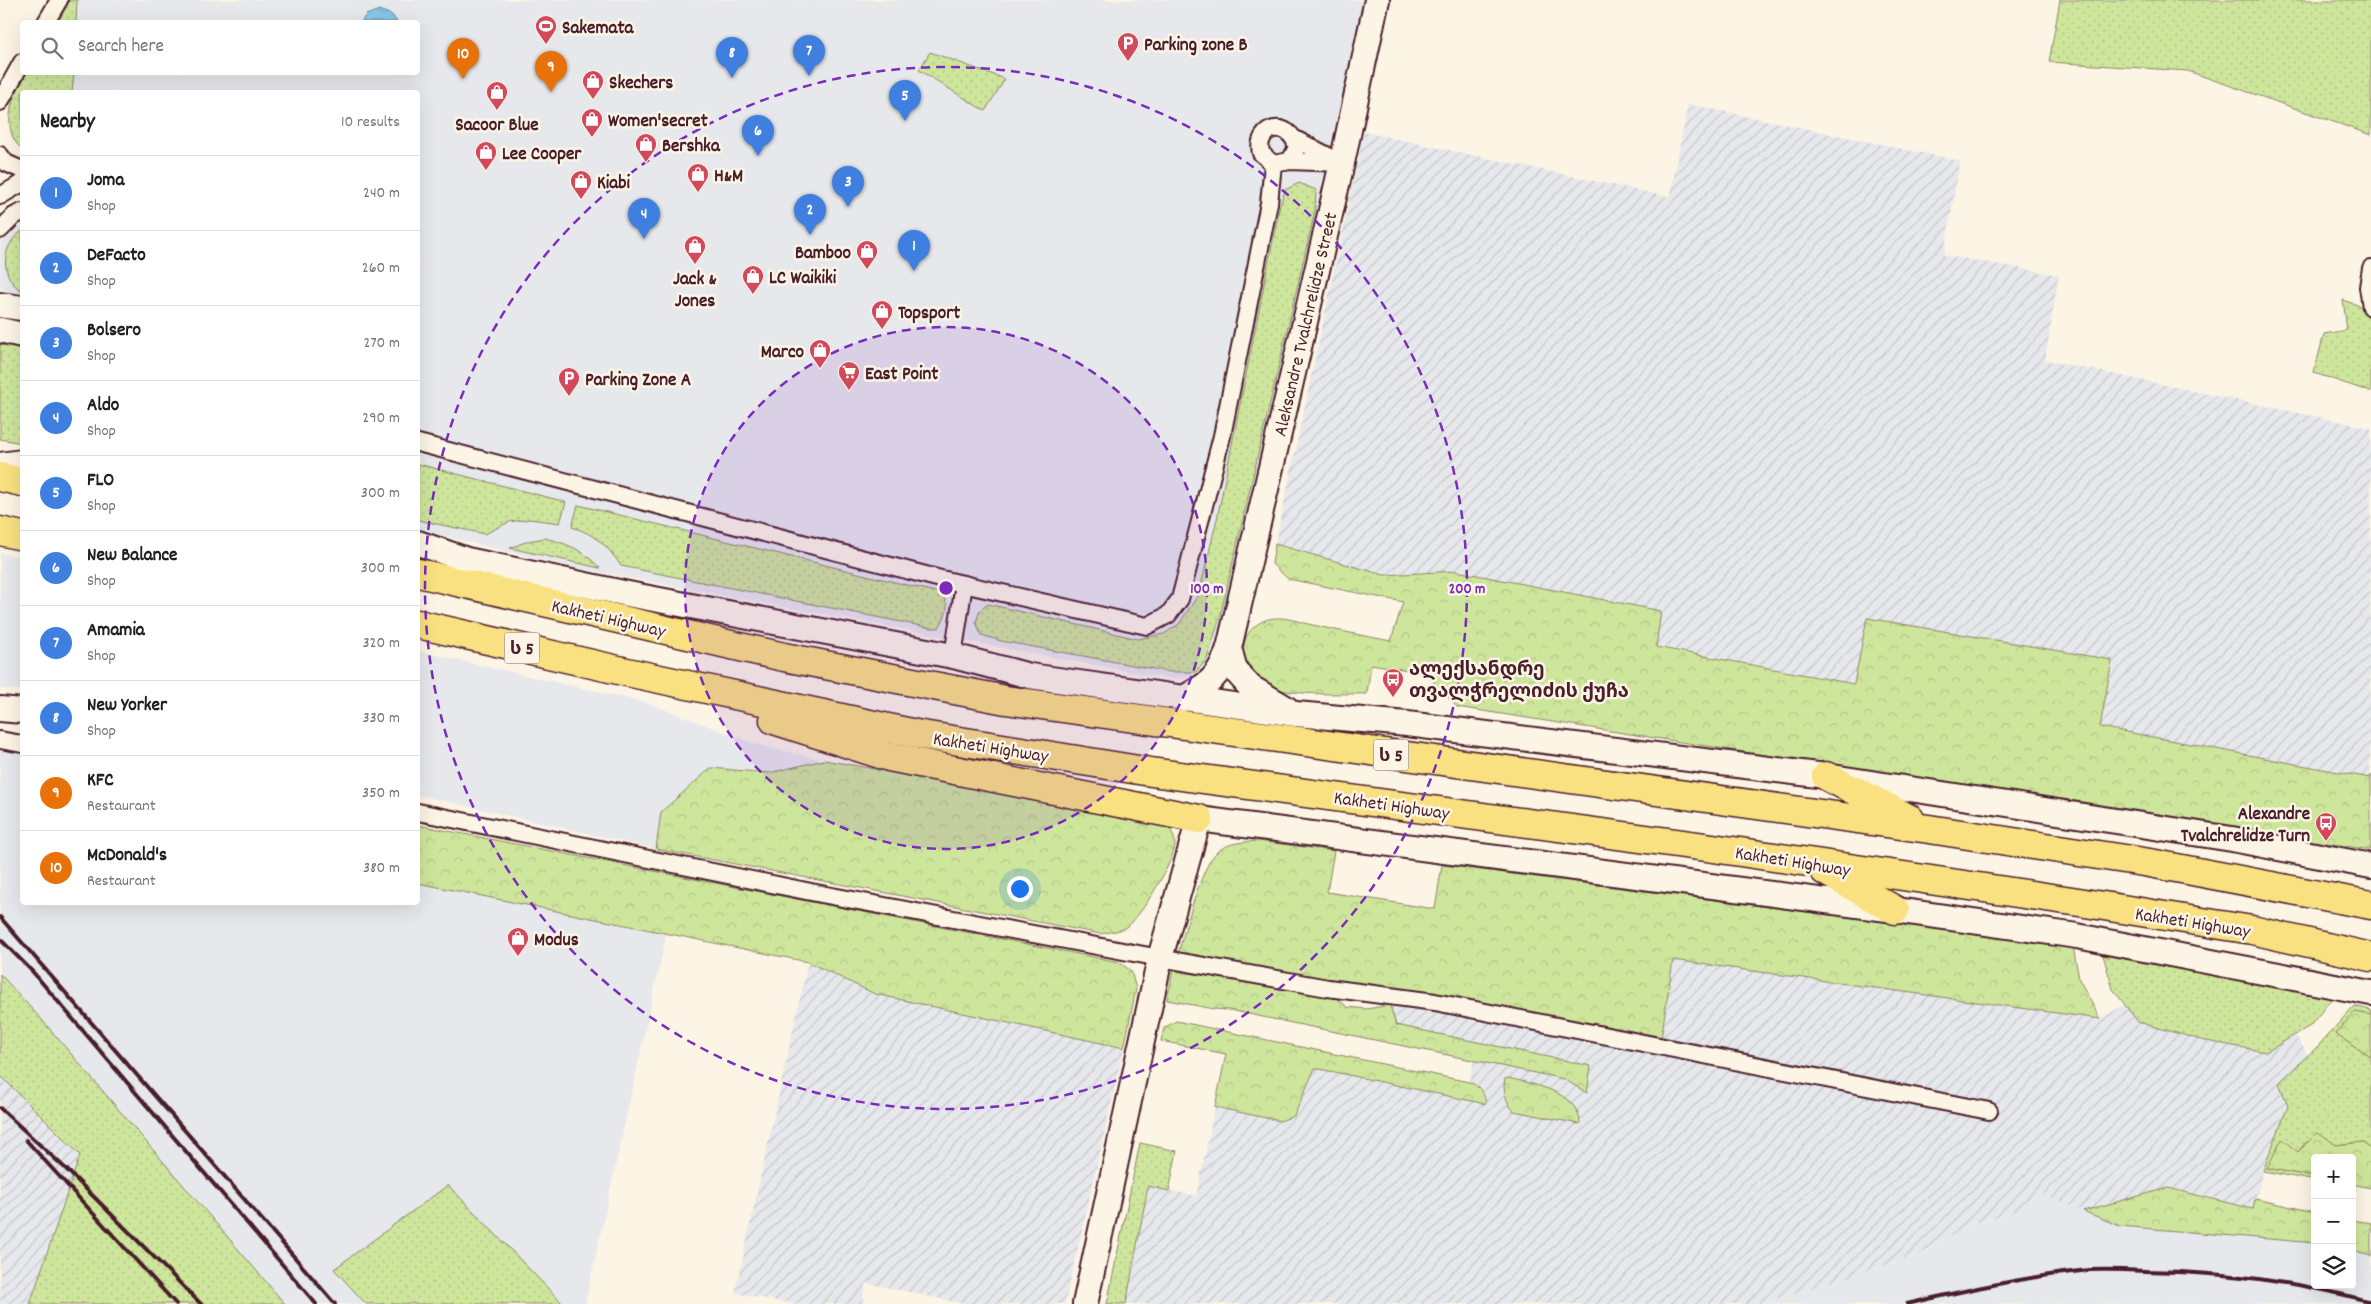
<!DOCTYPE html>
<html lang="en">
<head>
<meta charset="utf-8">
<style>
	body { margin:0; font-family:Dekko,"Noto Sans Georgian",sans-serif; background:#f6f6f6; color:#202124 }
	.controls { position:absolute; right:15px; bottom:15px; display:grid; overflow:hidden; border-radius:5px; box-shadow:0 5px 20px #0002 }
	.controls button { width:45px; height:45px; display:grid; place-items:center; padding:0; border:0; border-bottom:1px solid #e0e0e0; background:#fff; color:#202124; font:25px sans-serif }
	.you { position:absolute; left:1019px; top:888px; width:18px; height:18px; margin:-12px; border:4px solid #fff; border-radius:50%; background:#1a73e8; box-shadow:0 0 0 8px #1a73e833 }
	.badge { display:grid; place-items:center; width:32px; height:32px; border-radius:50%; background:#d1495b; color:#fff; font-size:16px; font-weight:700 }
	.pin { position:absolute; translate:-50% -41px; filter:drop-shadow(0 1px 2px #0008) }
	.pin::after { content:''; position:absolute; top:26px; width:18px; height:15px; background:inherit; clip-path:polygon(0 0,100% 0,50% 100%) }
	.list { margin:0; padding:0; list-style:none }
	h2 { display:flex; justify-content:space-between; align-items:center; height:65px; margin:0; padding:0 20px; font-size:21px }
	h2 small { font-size:16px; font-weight:400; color:#757577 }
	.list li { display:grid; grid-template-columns:32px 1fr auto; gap:15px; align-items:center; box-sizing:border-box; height:75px; padding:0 20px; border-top:1px solid #e0e0e0 }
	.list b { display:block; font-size:19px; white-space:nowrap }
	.list p { margin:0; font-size:16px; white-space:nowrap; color:#757577 }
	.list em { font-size:16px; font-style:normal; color:#757577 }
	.icon { flex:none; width:28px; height:28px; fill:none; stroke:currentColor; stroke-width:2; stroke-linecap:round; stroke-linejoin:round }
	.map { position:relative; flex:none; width:2371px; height:1304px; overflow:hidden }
	.search { position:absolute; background:#fff; box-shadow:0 5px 20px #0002; left:20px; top:20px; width:400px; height:55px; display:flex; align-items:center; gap:12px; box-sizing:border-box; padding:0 18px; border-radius:5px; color:#757577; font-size:19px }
	.panel { position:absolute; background:#fff; box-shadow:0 5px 20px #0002; left:20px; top:90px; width:400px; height:815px; border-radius:5px }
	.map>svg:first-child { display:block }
	.built { fill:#e6e8eb }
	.industrial { fill:url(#industrial-furrows) }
	.grass { fill:url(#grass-dots); stroke:#8c8264 }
	.forest { fill:url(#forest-crowns); stroke:#8c8264 }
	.water { fill:url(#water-ripples); stroke:#6e849c }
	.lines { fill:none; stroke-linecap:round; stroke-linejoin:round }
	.street-casing { stroke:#4a1f2b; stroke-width:20 }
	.secondary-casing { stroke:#4a1f2b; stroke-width:28 }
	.highway-casing { stroke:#4a1f2b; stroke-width:31 }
	.street { stroke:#fcf5e5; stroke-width:16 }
	.secondary { stroke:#fcf5e5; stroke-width:24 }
	.highway { stroke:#f9e181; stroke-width:28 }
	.rail { stroke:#4a1f2b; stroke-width:4 }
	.ring { fill:none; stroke:#7b2cbf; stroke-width:2.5; stroke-dasharray:9 6 }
	.labels { text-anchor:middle; stroke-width:5; stroke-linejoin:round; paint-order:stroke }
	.shield { fill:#fcf5e5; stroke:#7f5f63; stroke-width:1 }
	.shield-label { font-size:18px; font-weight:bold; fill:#4a1f2b }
	.poi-label { font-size:19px; font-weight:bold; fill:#4a1f2b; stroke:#fcf5e5; text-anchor:start }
	.street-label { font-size:19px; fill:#4a1f2b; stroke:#fcf5e5 }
	.centre { fill:#7b2cbf; stroke:#fcf5e5; stroke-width:2.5 }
	.ring-label { font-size:15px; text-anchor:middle; font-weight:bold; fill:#7b2cbf; stroke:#fcf5e5; stroke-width:5; stroke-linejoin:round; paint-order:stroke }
</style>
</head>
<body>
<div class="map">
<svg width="2371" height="1304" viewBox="0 0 2371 1304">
	<defs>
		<pattern id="industrial-furrows" width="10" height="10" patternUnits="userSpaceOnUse" patternTransform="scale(1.25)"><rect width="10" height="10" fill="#e6e8eb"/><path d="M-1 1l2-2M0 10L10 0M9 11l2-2" fill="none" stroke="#c7c7ca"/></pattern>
		<pattern id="grass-dots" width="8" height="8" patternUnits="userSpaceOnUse" patternTransform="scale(1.25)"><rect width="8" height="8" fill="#cee69c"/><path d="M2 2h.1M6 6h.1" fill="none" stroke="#b2c587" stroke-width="1.8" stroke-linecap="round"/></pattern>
		<pattern id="forest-crowns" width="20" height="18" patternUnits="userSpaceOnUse" patternTransform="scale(1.25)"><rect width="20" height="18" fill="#cee69c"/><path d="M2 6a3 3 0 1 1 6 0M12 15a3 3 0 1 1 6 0" fill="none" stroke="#b2c587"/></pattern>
		<pattern id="water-ripples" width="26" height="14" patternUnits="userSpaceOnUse" patternTransform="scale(1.25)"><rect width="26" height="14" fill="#86c7e7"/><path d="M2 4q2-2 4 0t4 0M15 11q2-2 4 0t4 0" fill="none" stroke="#75aac6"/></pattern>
	</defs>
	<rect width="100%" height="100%" fill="#fcf5e5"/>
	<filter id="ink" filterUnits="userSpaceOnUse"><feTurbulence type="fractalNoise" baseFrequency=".02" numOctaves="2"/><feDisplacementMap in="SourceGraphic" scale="10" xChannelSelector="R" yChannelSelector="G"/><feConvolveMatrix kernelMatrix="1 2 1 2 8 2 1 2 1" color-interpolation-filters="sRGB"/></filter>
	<g filter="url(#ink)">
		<g class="built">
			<polygon points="77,0 1365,0 1320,190 1323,206 1248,532 1211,667 1199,676 1174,679 1148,675 571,567 418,530 418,92 72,92 74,73 418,72 418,22 76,22"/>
			<polygon points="22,225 22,298 0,288 0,242"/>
			<polygon points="0,553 22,557 22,614 20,619 22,619 22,690 0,689"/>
			<polygon points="418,651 648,703 758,745 824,760 769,773 711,768 661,812 656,849 418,795"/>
			<polygon points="0,750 22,752 22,902 418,902 418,883 667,932 585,1304 563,1304 448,1186 335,1270 366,1304 285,1304 42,1020 0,974"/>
			<polygon points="2035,1191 2315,1243 2315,1285 2352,1285 2352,1251 2371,1256 2371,1304 1760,1304 1918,1255 1974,1223 2027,1209"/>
		</g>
		<g class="industrial">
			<polygon points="1688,104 1960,161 1944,255 2059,275 2045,360 2371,428 2370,778 2100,727 2112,660 1867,618 1855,684 1656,646 1660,611 1456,571 1384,575 1275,544 1364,132 1670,197"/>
			<polygon points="1672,959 2100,1019 2125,1004 2138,1022 2201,1040 2266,1052 2295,1035 2308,1055 2279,1083 2288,1106 2263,1171 2253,1209 2168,1188 2083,1211 2035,1191 2027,1209 1974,1223 1918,1255 1760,1304 1126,1304 1148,1186 1196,1196 1215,1107 1280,1121 1294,1116 1315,1068 1486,1104 1484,1092 1478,1085 1469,1082 1474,1060 1565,1079 1587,1092 1590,1066 1396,1025 1390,1005 1404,1004 1661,1039"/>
			<polygon points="808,962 875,994 1124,1048 1065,1304 964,1304 866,1283 862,1304 792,1304 735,1293"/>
			<polygon points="0,1075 80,1155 30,1304 0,1304"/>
		</g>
		<g class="grass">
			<polygon points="70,0 77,0 76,22 58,22"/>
			<polygon points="2060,0 2371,0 2371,135 2188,71 2049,62"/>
			<polygon points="930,52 1005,79 985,111 919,70"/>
			<path d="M25 73H74L72 92H22V149C0 132 12 92 25 73Z"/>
			<polygon points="1299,183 1316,190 1315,211 1220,617 1207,659 1196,672 1170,672 1001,641 981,635 976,622 980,610 988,604 1138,639 1164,634 1179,624 1199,594 1217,519 1280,205 1285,190"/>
			<path d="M22 231V291C0 278 0 246 22 231Z"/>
			<polygon points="2343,300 2360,306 2371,319 2371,392 2314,373 2324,334 2347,330"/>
			<polygon points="0,345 22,346 22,443 0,439"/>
			<polygon points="418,464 566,502 560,523 530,519 509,522 485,534 418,520"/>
			<path d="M578 505 940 593C952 606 946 614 939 628H931L621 566C608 546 595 534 572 527Z"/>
			<path d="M545 538C571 545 581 549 600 568L510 548 528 541Z"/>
			<polygon points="2103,955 2333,997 2310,1026 2266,1052 2201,1040 2138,1022 2113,989"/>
			<polygon points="0,974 42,1020 285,1304 30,1304 80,1155 0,1075"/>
			<polygon points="2354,1006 2371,1010 2371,1015 2355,1013 2335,1034 2371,1057 2371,1148 2363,1142 2336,1145 2306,1142 2298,1152 2268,1168 2315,1177 2315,1181 2263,1171 2288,1106 2279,1083 2318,1046"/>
			<polygon points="1140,1143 1177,1151 1169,1191 1148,1186 1126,1304 1107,1304"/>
			<polygon points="448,1185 563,1304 366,1304 334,1269"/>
		</g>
		<g class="forest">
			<path d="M1275 544 1384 575 1456 571 1661 611 1656 647 1854 684 1867 618 2112 660 2100 727 2370 778 2371 775V850L1457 707 1425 673 1371 664 1367 694C1333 693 1292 697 1261 684 1230 671 1239 617 1279 618 1290 618 1302 623 1313 625 1339 631 1365 636 1391 641L1403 602 1288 579 1272 564Z"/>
			<path d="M824 760 1164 820C1169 827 1175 835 1175 844 1174 862 1141 916 1127 927 1121 931 1108 932 1101 934L656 849 661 812 711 768 769 773Z"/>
			<polygon points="418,825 1119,962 1131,971 1136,989 1124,1048 875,994 808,962 418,883"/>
			<path d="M1258 841 1334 851 1327 892 1435 909 1442 865 2073 946 2079 979 2100 1019 1673 960 1661 1039 1416 991 1334 980 1178 953C1186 930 1200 867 1217 852 1229 842 1243 842 1258 841Z"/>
			<polygon points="1173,971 1331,993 1347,1007 1366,1009 1390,1005 1396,1025 1591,1066 1587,1093 1564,1079 1229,1010 1214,1009 1167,1000"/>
			<polygon points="2355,1012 2371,1015 2371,1057 2335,1034"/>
			<path d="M1176 1021 1469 1082C1481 1087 1484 1092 1486 1104L1315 1068 1294 1116 1280 1121 1215 1107 1226 1054 1161 1041 1164 1028Z"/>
			<path d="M1508 1078C1532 1084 1577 1091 1580 1122L1579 1124 1514 1111C1507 1106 1502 1087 1505 1079Z"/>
			<polygon points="2318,1132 2336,1145 2363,1142 2371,1148 2371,1188 2352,1184 2352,1158 2315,1158 2315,1177 2267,1168 2282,1139 2298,1152"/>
			<polygon points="2168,1188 2253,1209 2255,1199 2315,1212 2315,1243 2120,1226 2083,1211"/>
			<polygon points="2352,1220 2371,1223 2371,1256 2352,1251"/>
		</g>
		<polygon class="water" points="379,10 392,15 397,22 361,22 366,15"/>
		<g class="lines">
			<g class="street-casing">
				<g id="street">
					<polyline points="46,22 59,0"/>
					<polyline points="0,102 22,62"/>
					<polyline points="1295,139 1338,161"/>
					<polyline points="0,155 6,163 22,170"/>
					<path d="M1290 161 1297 147C1289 118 1255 126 1261 153L1273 164 1290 161 1342 163"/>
					<polyline points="0,196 22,183"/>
					<polyline points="0,230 14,216 22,212"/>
					<polyline points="2371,268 2368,287 2371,307"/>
					<polyline points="418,443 937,578 1147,626 1168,615 1180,599 1222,436 1269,203 1273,164"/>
					<polyline points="953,656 964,584"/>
					<polyline points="0,740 22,744"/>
					<polyline points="418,812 816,893 1160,958 1328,988 1435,1002 1989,1111"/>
				</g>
			</g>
			<g class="secondary-casing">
				<g id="secondary">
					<polyline points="0,305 22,308"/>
					<polyline points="0,330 22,335"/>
					<polyline points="0,465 22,462"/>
					<polyline points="418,543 467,560 633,595 953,656 1030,676 1296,714 1407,724 1826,776 2232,839 2371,866"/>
					<polyline points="1229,648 1235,670 1250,687 1286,708"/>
					<path d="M1182 699C1209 684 1219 678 1229 648L1342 163 1377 0"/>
					<polyline points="0,709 22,711"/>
					<polyline points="1085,1304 1160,958 1199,819 1895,910 2077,936 2371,993"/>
				</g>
			</g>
			<g class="highway-casing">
				<g id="highway">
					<polyline points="0,477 22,482"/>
					<polyline points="0,531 22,536"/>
					<polyline points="418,573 784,657 1006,700 1929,829 2150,863 2371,905"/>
					<polyline points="418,624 627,672 916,734 1151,772 1713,848 2079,902 2252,930 2371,957"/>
					<polyline points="774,720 889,757 1199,819"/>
					<polyline points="1826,776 1910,819"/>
					<polyline points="1825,871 1895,910"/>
				</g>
			</g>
			<use href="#street" class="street"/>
			<use href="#secondary" class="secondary"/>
			<use href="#highway" class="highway"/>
			<g class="rail">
				<polyline points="0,917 335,1304"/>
				<polyline points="0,939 32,971 316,1304"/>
				<polyline points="0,1108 65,1168 201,1304"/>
				<polyline points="26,1140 176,1304"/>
				<path d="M1907 1304C1967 1290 2028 1276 2090 1270 2108 1269 2128 1270 2146 1271 2223 1272 2297 1281 2371 1302"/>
			</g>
		</g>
	</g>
	<circle cx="946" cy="588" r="261" fill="#7b2cbf" fill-opacity=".12"/>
	<g class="ring">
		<circle cx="946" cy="588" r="261"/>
		<circle cx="946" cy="588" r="521"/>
	</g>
	<defs>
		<g id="stadium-pin" transform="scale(1.125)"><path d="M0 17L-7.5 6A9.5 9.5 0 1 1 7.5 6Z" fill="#d1495b" stroke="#fcf5e5"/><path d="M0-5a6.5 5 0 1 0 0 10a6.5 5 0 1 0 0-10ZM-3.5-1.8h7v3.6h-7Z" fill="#fff"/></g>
		<g id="parking-pin" transform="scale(1.125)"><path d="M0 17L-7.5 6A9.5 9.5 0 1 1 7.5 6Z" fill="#d1495b" stroke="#fcf5e5"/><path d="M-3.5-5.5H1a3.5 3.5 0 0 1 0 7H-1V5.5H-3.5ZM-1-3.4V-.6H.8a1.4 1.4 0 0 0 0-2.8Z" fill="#fff"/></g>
		<g id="shop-pin" transform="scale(1.125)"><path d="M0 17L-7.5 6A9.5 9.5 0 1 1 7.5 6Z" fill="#d1495b" stroke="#fcf5e5"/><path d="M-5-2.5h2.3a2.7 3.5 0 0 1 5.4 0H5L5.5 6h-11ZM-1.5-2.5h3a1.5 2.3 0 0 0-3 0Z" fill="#fff"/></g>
		<g id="supermarket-pin" transform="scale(1.125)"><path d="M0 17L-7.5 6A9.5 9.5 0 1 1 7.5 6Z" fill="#d1495b" stroke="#fcf5e5"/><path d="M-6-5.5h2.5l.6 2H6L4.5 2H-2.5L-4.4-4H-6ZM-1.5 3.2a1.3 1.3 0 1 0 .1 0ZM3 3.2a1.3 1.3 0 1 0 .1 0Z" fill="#fff"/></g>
		<g id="bus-pin" transform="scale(1.125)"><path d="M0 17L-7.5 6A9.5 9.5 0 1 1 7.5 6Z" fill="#d1495b" stroke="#fcf5e5"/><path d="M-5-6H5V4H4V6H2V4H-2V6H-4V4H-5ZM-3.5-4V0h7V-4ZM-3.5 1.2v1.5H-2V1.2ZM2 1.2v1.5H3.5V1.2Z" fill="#fff"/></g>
	</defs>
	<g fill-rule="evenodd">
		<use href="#stadium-pin" x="546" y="26"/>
		<use href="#parking-pin" x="1128" y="43"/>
		<use href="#shop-pin" x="593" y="81"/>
		<use href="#shop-pin" x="497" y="92"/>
		<use href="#shop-pin" x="592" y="119"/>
		<use href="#shop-pin" x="646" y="144"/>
		<use href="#shop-pin" x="486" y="152"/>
		<use href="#shop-pin" x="698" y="174"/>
		<use href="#shop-pin" x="581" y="181"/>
		<use href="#shop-pin" x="695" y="246"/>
		<use href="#shop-pin" x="867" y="251"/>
		<use href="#shop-pin" x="753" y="276"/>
		<use href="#shop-pin" x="882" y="311"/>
		<use href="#shop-pin" x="820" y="350"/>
		<use href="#supermarket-pin" x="849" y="372"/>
		<use href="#parking-pin" x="569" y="378"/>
		<use href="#bus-pin" x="1393" y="679"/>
		<use href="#bus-pin" x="2326" y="823"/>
		<use href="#shop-pin" x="518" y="938"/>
	</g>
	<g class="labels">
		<g class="shield">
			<rect x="504.5" y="632.5" width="35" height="31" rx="4"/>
			<rect x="1373.5" y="739.5" width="35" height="31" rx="4"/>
		</g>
		<g class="shield-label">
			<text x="522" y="654">ს 5</text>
			<text x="1391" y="761">ს 5</text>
		</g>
		<g class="poi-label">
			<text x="562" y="33">Sakemata</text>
			<text x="1144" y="50">Parking zone B</text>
			<text x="609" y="88">Skechers</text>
			<text x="608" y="126">Women'secret</text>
			<text x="497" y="130" text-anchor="middle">Sacoor Blue</text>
			<text x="662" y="151">Bershka</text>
			<text x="502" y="159">Lee Cooper</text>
			<text x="714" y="181">H&amp;M</text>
			<text x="597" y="188">Kiabi</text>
			<text x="851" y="258" text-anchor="end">Bamboo</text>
			<text x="769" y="283">LC Waikiki</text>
			<text x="695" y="284" text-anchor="middle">Jack &amp;<tspan x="695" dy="22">Jones</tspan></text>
			<text x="898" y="318">Topsport</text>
			<text x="804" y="357" text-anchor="end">Marco</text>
			<text x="865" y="379">East Point</text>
			<text x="585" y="385">Parking Zone A</text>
			<text x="1409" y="675">ალექსანდრე<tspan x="1409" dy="22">თვალჭრელიძის ქუჩა</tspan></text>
			<text x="2310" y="819" text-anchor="end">Alexandre<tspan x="2310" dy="22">Tvalchrelidze Turn</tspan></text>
			<text x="534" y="945">Modus</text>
		</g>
		<g class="street-label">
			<text transform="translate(1304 324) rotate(-77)" y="7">Aleksandre Tvalchrelidze Street</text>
			<text transform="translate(609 617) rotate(13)" y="7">Kakheti Highway</text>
			<text transform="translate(991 746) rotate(9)" y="7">Kakheti Highway</text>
			<text transform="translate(1392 804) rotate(8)" y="7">Kakheti Highway</text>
			<text transform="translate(1793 860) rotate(9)" y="7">Kakheti Highway</text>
			<text transform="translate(2193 921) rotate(9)" y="7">Kakheti Highway</text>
		</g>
	</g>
	<circle cx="946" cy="588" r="8" class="centre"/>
	<g class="ring-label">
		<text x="1207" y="593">100 m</text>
		<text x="1467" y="593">200 m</text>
	</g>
</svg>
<div class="controls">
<button>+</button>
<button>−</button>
<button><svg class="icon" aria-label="layers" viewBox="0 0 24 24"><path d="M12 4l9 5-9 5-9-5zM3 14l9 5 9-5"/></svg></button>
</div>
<div class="you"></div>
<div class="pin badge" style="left:914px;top:271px;background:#3f7fe0">1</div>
<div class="pin badge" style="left:810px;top:235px;background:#3f7fe0">2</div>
<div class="pin badge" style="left:848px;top:207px;background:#3f7fe0">3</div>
<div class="pin badge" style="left:644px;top:239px;background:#3f7fe0">4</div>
<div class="pin badge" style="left:905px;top:121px;background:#3f7fe0">5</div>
<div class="pin badge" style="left:758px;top:156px;background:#3f7fe0">6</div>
<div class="pin badge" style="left:809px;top:76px;background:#3f7fe0">7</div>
<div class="pin badge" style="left:732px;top:78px;background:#3f7fe0">8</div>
<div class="pin badge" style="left:551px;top:92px;background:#e8710a">9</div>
<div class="pin badge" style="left:463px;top:79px;background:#e8710a">10</div>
<div class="search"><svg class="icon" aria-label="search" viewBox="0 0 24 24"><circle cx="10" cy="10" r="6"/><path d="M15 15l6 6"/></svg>Search here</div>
<section class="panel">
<h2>Nearby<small>10 results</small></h2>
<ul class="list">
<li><span class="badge" style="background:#3f7fe0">1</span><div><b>Joma</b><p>Shop</p></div><em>240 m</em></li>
<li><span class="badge" style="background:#3f7fe0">2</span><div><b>DeFacto</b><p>Shop</p></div><em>260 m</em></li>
<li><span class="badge" style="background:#3f7fe0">3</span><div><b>Bolsero</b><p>Shop</p></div><em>270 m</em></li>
<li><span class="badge" style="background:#3f7fe0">4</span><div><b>Aldo</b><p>Shop</p></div><em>290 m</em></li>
<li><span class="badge" style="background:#3f7fe0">5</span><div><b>FLO</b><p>Shop</p></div><em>300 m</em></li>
<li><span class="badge" style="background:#3f7fe0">6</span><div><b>New Balance</b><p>Shop</p></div><em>300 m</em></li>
<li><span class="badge" style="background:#3f7fe0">7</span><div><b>Amamia</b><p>Shop</p></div><em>320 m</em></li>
<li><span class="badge" style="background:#3f7fe0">8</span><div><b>New Yorker</b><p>Shop</p></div><em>330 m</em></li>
<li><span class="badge" style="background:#e8710a">9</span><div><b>KFC</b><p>Restaurant</p></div><em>350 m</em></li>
<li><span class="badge" style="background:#e8710a">10</span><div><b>McDonald's</b><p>Restaurant</p></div><em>380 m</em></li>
</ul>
</section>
</div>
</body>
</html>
